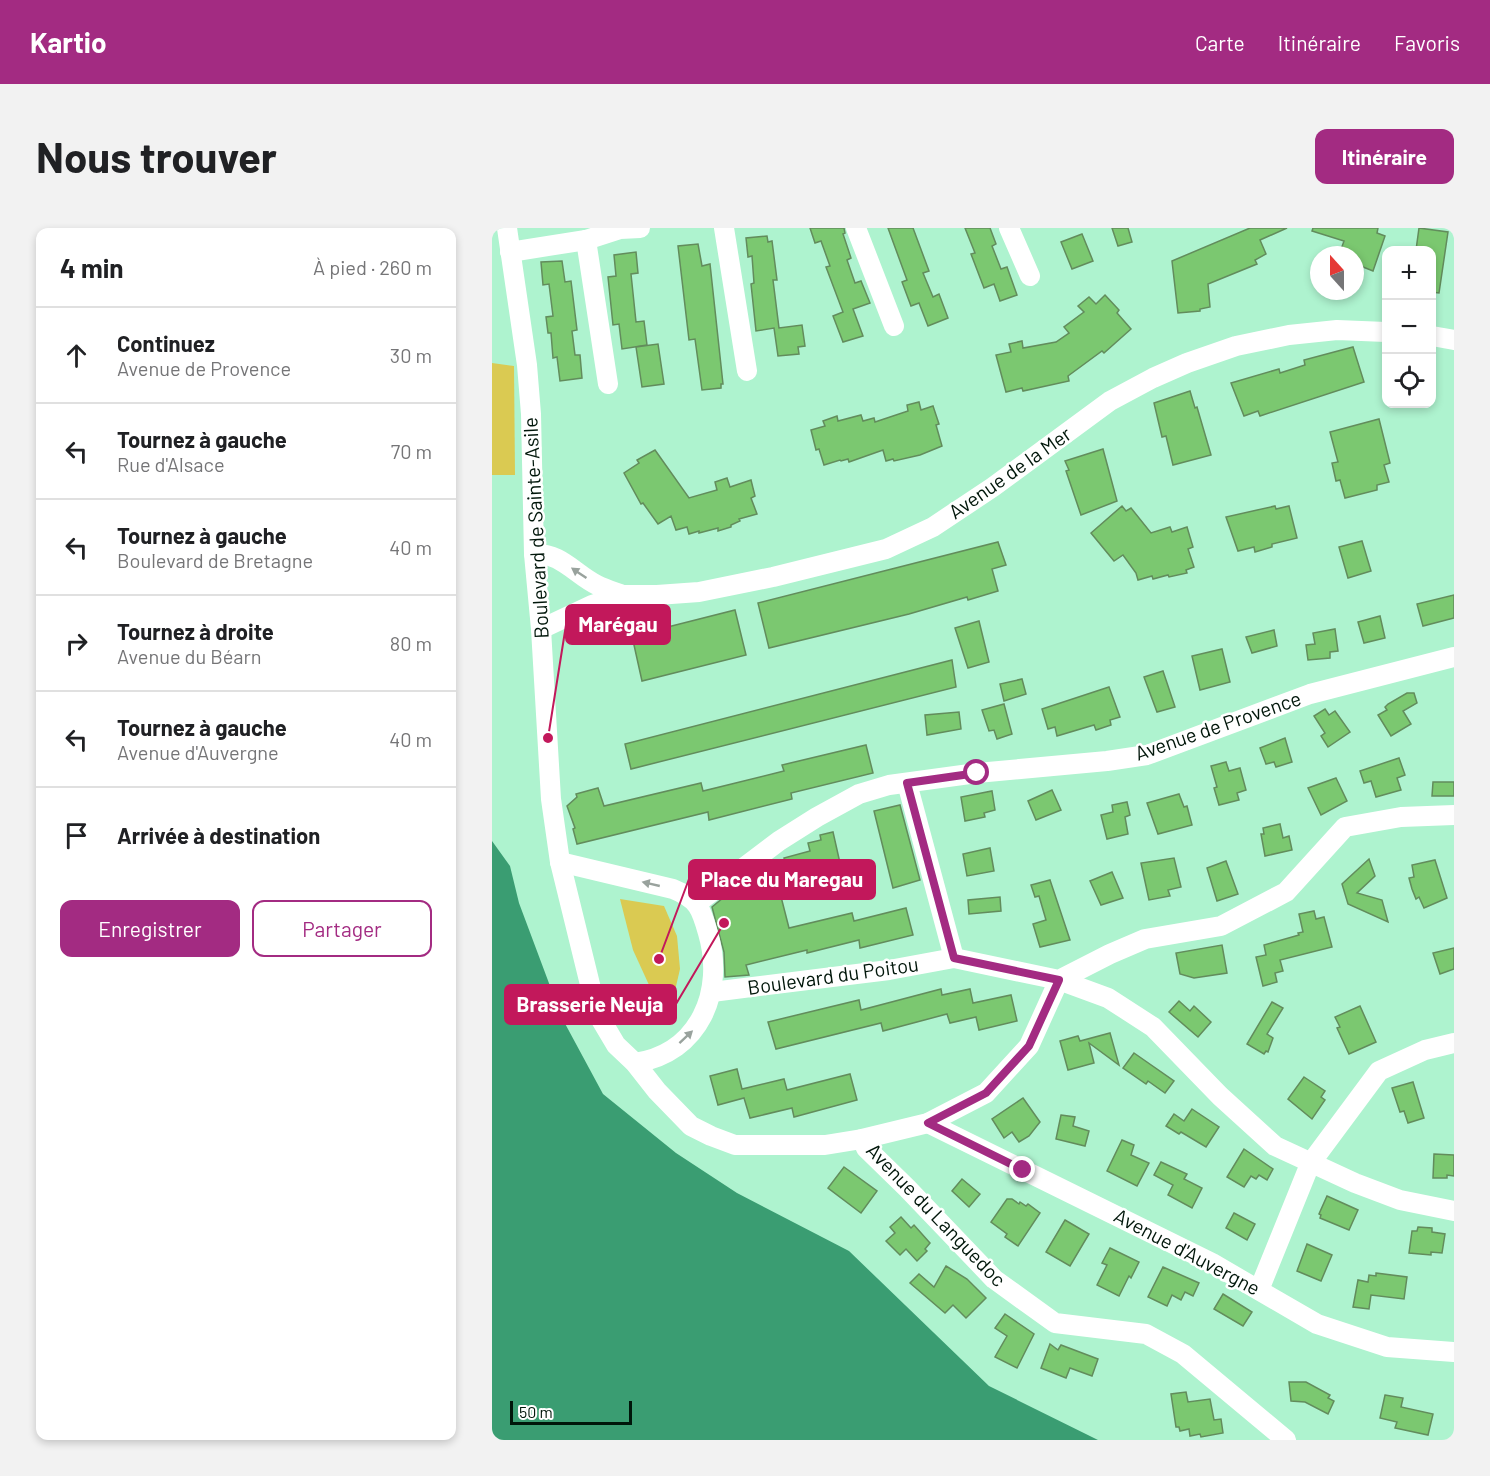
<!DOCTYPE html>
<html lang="fr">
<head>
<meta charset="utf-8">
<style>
	body { margin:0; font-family:Barlow,sans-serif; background:#f2f2f2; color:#202124 }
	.controls { position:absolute; right:18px; top:18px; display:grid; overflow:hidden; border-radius:12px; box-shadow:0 3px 9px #0003 }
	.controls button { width:54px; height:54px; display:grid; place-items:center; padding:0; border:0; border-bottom:2px solid #e0e0e0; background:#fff; color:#202124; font:30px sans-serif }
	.compass { position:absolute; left:818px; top:18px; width:54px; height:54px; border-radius:50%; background:#fff; box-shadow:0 3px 9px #0003; rotate:339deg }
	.scale { position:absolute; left:18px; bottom:15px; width:122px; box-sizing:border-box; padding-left:6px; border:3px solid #00160a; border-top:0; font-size:16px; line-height:21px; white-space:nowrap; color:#00160a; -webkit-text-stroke:4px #fff; paint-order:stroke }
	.stop { position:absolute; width:18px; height:18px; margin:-14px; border:4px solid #a32b82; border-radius:50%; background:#fff }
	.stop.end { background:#a32b82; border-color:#fff; box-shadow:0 2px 6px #0008 }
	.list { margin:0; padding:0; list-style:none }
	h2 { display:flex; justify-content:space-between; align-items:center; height:78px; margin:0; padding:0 24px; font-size:26px }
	h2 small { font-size:20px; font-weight:400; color:#757577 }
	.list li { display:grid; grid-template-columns:39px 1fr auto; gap:18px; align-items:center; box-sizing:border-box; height:96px; padding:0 24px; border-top:2px solid #e0e0e0 }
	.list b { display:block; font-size:22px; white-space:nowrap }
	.list p { margin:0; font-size:20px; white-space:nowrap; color:#757577 }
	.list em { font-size:20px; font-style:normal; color:#757577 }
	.actions { display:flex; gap:12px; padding:18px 24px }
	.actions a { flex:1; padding:14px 0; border:2px solid #a32b82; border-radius:12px; text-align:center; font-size:21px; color:#a32b82 }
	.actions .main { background:#a32b82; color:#fff }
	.icon { flex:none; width:33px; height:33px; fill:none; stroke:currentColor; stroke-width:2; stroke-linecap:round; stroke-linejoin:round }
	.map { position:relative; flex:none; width:962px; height:1212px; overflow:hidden; border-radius:12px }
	header { display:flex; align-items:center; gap:36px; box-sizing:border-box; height:84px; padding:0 30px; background:#a32b82; color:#fff }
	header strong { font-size:28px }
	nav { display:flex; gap:33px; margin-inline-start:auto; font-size:21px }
	.intro { display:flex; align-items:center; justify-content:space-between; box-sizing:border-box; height:144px; padding:0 36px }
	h1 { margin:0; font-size:42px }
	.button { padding:15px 27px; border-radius:12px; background:#a32b82; color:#fff; font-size:21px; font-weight:700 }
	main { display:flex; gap:36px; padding:0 36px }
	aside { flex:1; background:#fff; border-radius:12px; box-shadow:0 3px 9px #0003 }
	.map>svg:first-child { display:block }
	.green { fill:#daca52 }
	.water { fill:#3a9d72 }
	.building { fill:#7bc870; stroke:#628c5c; stroke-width:1.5 }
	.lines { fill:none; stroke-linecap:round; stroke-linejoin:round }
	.minor { stroke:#fff; stroke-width:20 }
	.oneway { fill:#99a29d }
	.route { stroke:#a32b82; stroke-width:8 }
	.labels { text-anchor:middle; stroke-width:5; stroke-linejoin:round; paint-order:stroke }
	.street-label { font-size:20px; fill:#00160a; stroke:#fff }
	.leader { fill:none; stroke:#c2185b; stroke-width:2 }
	.callout-dot { fill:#c2185b; stroke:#fff; stroke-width:2 }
	.callout { fill:#c2185b; stroke:#c2185b; stroke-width:2 }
	.callout-label { font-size:21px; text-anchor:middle; font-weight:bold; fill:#fff }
</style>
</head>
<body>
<header>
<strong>Kartio</strong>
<nav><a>Carte</a><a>Itinéraire</a><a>Favoris</a></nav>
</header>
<div class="intro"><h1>Nous trouver</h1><a class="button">Itinéraire</a></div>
<main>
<aside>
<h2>4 min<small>À pied · 260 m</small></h2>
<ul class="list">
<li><svg class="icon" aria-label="ahead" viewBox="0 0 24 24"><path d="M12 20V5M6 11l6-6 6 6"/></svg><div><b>Continuez</b><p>Avenue de Provence</p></div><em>30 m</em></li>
<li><svg class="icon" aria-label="left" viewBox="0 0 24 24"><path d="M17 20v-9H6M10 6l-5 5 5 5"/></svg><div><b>Tournez à gauche</b><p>Rue d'Alsace</p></div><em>70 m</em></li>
<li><svg class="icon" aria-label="left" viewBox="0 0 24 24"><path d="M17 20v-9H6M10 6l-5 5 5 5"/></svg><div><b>Tournez à gauche</b><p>Boulevard de Bretagne</p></div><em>40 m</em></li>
<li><svg class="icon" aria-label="right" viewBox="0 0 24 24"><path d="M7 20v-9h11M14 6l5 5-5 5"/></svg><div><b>Tournez à droite</b><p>Avenue du Béarn</p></div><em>80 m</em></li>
<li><svg class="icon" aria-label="left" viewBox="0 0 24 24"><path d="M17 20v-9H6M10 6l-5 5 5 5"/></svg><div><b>Tournez à gauche</b><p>Avenue d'Auvergne</p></div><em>40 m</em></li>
<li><svg class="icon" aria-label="arrive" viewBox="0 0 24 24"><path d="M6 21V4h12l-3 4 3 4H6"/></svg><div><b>Arrivée à destination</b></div></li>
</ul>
<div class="actions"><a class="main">Enregistrer</a><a>Partager</a></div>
</aside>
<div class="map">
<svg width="962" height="1212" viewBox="0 0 962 1212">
	<rect width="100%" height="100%" fill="#aef3cf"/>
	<g class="green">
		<polygon points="0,135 22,138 23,247 0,247"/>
		<polygon points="128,671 172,678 185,708 188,741 182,767 168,781 141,722"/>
	</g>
	<polygon class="water" points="0,613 18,638 27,675 70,790 111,866 184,925 245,965 357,1023 497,1158 606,1212 0,1212"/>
	<g class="building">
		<polygon points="318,0 352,0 353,5 351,6 359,30 355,32 363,55 369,53 378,75 361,81 371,108 351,114 341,88 351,84 334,39 338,38 329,13 323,15"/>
		<polygon points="396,0 421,0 437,43 431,45 441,69 447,66 456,90 436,98 427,75 419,78 410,54 415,52"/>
		<polygon points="473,0 498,0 504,16 500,18 509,41 515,39 525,67 508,73 502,56 492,60 479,26 483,25"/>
		<polygon points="620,0 636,0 640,14 626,18"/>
		<polygon points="758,0 795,0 768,12 774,26 763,32 765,36 716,56 718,79 708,81 708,83 686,85 680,33"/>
		<polygon points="821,0 886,0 885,5 893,8 881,43 866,37 867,33 863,31 863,27 847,27 852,13 820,3"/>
		<polygon points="927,0 956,4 947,65 939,64 939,22 924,22"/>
		<polygon points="590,6 601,33 580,41 569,14"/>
		<polygon points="275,8 276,14 280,13 285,52 281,52 287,100 310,97 313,118 306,119 307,126 286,128 282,100 264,103 259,56 262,55 260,28 256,29 254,10"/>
		<polygon points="206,16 210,38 218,36 231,156 229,156 229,160 210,162 203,111 197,112 186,18"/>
		<polygon points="144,24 146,45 139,46 144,94 152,93 155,117 130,121 127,96 121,97 116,49 124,48 122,27"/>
		<polygon points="70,33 73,54 79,53 85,102 80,103 83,127 88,127 90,150 68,153 65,129 61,130 59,105 56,105 54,89 61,88 57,56 51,57 49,34"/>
		<polygon points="613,67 627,82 625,85 639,101 612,125 610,123 576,148 577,153 531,163 530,160 514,164 504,127 519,124 517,116 530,113 531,120 564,114 577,105 572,99 592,84 586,78 597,69 604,76"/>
		<polygon points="166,116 172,156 150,159 144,119"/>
		<polygon points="861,119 872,154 768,188 766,183 752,188 739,155 787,141 788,145 813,137 812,132"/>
		<polygon points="698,163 703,180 705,179 719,227 681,237 674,208 670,209 662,175"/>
		<polygon points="427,174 429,182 441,178 447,196 444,197 450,218 428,227 402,233 401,231 394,233 391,222 357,234 356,231 349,233 348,232 332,237 327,221 324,222 319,202 333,198 331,193 345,188 346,193 369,187 371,193 382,190 383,194 416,183 415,177"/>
		<polygon points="887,191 898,235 892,237 897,254 885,257 885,262 853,270 848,252 844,253 840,235 846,234 838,204"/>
		<polygon points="611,221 625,273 589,287 574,243 577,242 573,233"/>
		<polygon points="163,222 197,270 225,262 223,254 235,250 238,259 259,252 263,268 259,270 265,286 247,291 248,293 239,297 239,299 226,303 226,300 207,305 207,303 197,306 195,299 184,302 179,288 166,296 151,275 149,276 132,245 147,235 145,232"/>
		<polygon points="630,278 634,283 639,280 659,305 678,299 680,304 695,299 701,319 696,321 702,339 694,342 695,345 677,349 676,347 661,351 660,348 646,352 644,345 631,327 622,333 599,305"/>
		<polygon points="783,278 784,281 797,278 805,310 780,316 780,319 763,324 762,319 746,323 734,289"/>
		<polygon points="870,313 879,343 856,350 847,319"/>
		<polygon points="506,314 514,337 500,341 506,363 476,372 475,369 417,386 277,420 266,375"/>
		<polygon points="962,367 962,390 931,398 925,376"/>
		<polygon points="243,382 254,427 150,453 140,408"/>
		<polygon points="888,388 893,410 872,415 866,394"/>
		<polygon points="487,393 497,434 476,440 463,400"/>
		<polygon points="843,401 846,423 838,424 838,430 816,432 814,417 823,416 821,405"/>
		<polygon points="782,402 785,418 760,425 754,409"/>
		<polygon points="730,421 738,454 708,462 700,428"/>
		<polygon points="460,432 464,459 139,541 133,516"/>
		<polygon points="671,443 683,479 665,484 652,449"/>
		<polygon points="530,451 534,466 512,473 508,456"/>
		<polygon points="617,459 628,489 618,492 619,497 604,502 602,497 565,508 563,499 556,501 550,481"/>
		<polygon points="915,465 922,465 925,475 911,483 919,496 899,508 886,487 895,482 893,479 896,476"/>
		<polygon points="512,476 520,506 505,511 502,502 497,503 490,482"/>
		<polygon points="833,481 837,487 843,483 858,504 836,519 829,508 833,505 822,488"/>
		<polygon points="467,484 469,501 435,507 433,487"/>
		<polygon points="793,510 800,534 784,539 782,534 774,536 768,520"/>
		<polygon points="374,517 381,545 299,565 300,571 217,592 216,584 85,616 81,601 83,600 75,578 85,569 84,566 106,560 112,578 209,555 211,563 292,543 290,537"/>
		<polygon points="907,530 913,547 905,550 909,562 884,569 879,553 872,555 868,543"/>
		<polygon points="734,534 737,543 748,540 754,562 745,565 747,572 727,577 722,560 725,559 719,538"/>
		<polygon points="844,550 855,573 829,587 816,560"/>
		<polygon points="941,554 962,554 962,568 940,568"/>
		<polygon points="560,562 569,582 544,592 536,573"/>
		<polygon points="500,563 503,582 492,585 493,589 473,593 469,569"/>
		<polygon points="687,566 692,579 695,578 700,597 666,606 655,575"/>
		<polygon points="635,574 638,587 633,589 636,606 615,611 609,587 621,584 620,577"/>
		<polygon points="408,577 428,652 401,660 382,583"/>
		<polygon points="788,596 791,610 797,608 800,622 773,628 769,606 772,606 771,600"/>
		<polygon points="341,604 348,635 324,641 326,650 299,657 292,630 318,623 316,615 329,612 328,607"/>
		<polygon points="498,620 502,643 475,648 471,626"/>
		<polygon points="682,630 689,659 676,662 678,668 657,672 649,635"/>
		<polygon points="877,631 883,648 865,665 890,672 896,694 856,676 850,656"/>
		<polygon points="943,632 955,670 932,680 927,669 924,671 920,661 917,650 922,649 920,637"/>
		<polygon points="734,633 746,666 725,673 715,640"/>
		<polygon points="620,644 631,670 609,677 598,653"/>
		<polygon points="558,652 578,712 548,719 541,696 554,692 547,668 543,669 539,657"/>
		<polygon points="286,657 297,700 360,685 362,693 414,680 421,707 368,720 367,712 315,725 315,722 254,737 257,747 233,749 232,724 220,679 231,670"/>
		<polygon points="508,669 509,683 477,686 476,672"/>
		<polygon points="822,683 824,691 832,689 840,719 788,732 791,743 783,745 785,754 771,758 764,729 774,727 772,717 807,707 806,705 811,704 807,686"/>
		<polygon points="730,717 735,745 702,750 688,746 684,725"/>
		<polygon points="962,720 962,741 948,746 941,725"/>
		<polygon points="449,761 450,767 478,761 481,775 519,767 525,793 487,802 484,789 458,795 455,786 391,803 389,795 284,821 276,794 367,772 369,782"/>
		<polygon points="687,773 698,783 702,778 719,794 706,809 677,784"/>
		<polygon points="780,774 791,780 775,806 781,810 776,824 774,823 772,826 755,816"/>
		<polygon points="868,778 884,814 857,826 845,800 848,799 843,789"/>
		<polygon points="618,805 627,837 597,815 602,835 576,842 568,813 586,808 588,813"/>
		<polygon points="642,825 682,853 673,865 656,853 654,856 631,840"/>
		<polygon points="245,841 250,861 292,851 295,862 358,846 365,872 302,889 300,880 258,890 252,870 226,877 218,848"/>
		<polygon points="812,849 833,863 829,869 833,872 820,891 796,871"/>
		<polygon points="921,854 932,890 916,895 912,883 908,884 900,860"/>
		<polygon points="531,870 548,894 537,908 527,914 520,904 512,910 500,891"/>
		<polygon points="700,881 727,899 714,919 689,904 687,906 674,898 682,886 692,893"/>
		<polygon points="569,887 583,889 581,898 597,903 593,918 564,911"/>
		<polygon points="630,912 642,917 639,927 657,935 645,958 615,943"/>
		<polygon points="752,921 781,941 775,952 767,947 764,951 759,948 752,959 735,949"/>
		<polygon points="942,926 962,927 962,948 955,947 955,950 941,950"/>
		<polygon points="669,934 695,946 692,951 710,960 700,980 676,967 681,957 662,947"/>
		<polygon points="352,939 385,963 369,985 336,960"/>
		<polygon points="470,951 488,966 477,979 460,963"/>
		<polygon points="835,968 866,982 857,1002 828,990 829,987 827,986"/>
		<polygon points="515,971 520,971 527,976 528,974 534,978 536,976 548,985 526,1018 513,1009 515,1006 499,994"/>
		<polygon points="742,985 763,996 755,1012 734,1000"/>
		<polygon points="409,989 419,1000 422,997 438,1015 433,1021 435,1023 425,1033 414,1021 408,1027 394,1013 403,1005 398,999"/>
		<polygon points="573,992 597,1006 578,1038 554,1024"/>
		<polygon points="926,999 940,1000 940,1004 953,1006 950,1025 939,1024 939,1027 917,1025 920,1003 925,1003"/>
		<polygon points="815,1016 840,1027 829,1053 805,1043"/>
		<polygon points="618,1020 647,1034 639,1050 637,1048 627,1068 605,1057 615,1037 610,1035"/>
		<polygon points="454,1038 475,1051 494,1070 474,1090 461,1077 453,1085 418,1055 427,1046 442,1059"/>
		<polygon points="671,1039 707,1055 701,1068 693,1064 689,1072 680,1067 675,1078 656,1069"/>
		<polygon points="884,1045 915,1049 912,1071 879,1067 877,1081 861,1079 866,1052 876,1054 877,1047 884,1048"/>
		<polygon points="731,1066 760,1084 751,1098 722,1081"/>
		<polygon points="513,1086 542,1106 525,1140 503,1129 515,1108 503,1100"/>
		<polygon points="558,1116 566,1122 569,1117 606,1131 600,1148 578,1140 574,1150 549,1140"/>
		<polygon points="797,1154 814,1154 838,1167 836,1170 842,1173 836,1186 813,1174 799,1173"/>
		<polygon points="694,1164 696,1174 718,1171 722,1192 729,1191 731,1205 709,1209 708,1206 698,1208 697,1201 688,1203 687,1199 684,1199 679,1166"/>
		<polygon points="893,1167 911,1170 909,1179 941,1186 936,1207 903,1200 905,1194 888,1190"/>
	</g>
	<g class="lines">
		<g class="minor">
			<polyline points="15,0 35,137 39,186 42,326 49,401 59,571 68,634 105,785 124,817 143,835 165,863 199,898 219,908 243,917 333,917 370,911 436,895 494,865 537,818 567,752 616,770 661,799 728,868 783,918 863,955 908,972 962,983"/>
			<polyline points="232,0 255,143"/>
			<polyline points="364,0 402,98"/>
			<polyline points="517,0 538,48"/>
			<polyline points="94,12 116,156"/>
			<polyline points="18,24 94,12 128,1 148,0"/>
			<polyline points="940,108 962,112"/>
			<path d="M42 326C68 324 84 347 105 357 113 361 123 364 131 367"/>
			<polyline points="49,401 100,377 131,367 165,367 207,364 281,349 394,321 441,299 501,259 618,173 661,150 695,135 744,118 797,107 845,102 894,104"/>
			<polyline points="415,555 462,730"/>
			<path d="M68 634 181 661C206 671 209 680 216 705 233 763 208 825 143 835"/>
			<polyline points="205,675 287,613 325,589 367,566 397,557 485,545 615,533 655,527 818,466 962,429"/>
			<polyline points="220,764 397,742 462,730 567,752 618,726 653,711 729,698 794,664 853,599 909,589 962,587"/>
			<polyline points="436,895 720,1035 825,1096 895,1119 962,1124"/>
			<polyline points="370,911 374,920 415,960 502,1051 563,1095 654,1106 691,1126 794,1212"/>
			<polyline points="767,1062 818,936 887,843 933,822 962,815"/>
		</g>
	</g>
	<defs><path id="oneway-solid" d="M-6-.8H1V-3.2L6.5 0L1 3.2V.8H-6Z" transform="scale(1.5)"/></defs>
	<g class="oneway">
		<use href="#oneway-solid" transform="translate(87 345) rotate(-146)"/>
		<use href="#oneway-solid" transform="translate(159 656) rotate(-167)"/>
		<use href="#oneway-solid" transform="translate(194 809) rotate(-43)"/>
	</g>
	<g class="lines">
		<polyline class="route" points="485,545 415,555 462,730 567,752 537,818 494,865 436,895 531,942"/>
	</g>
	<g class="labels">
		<g class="street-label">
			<text transform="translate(518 245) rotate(-35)" y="7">Avenue de la Mer</text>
			<text transform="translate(44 300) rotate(-93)" y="7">Boulevard de Sainte-Asile</text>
			<text transform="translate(726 498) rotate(-19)" y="7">Avenue de Provence</text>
			<text transform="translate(341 748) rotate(-8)" y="7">Boulevard du Poitou</text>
			<text transform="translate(444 987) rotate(46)" y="7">Avenue du Languedoc</text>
			<text transform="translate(695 1024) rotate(28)" y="7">Avenue d'Auvergne</text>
		</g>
	</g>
	<path class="leader" d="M56 510L74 397M167 731L197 651M232 695L184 776"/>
	<g class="callout-dot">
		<circle cx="56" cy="510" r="6"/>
		<circle cx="167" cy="731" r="6"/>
		<circle cx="232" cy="695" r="6"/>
	</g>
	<g class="callout">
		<rect x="74" y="377" width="104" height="39" rx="6"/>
		<rect x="197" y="632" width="186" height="39" rx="6"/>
		<rect x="13" y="757" width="171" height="39" rx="6"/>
	</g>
	<g class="callout-label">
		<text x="126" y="404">Marégau</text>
		<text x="290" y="659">Place du Maregau</text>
		<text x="98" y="784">Brasserie Neuja</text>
	</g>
</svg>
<div class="controls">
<button>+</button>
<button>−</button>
<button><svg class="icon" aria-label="locate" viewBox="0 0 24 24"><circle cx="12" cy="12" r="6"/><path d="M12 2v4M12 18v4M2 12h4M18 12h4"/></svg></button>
</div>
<svg class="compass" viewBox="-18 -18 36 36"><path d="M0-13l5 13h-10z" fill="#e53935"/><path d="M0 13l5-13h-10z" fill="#757577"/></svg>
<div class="scale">50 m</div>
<div class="stop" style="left:485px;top:545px"></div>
<div class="stop end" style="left:531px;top:942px"></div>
</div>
</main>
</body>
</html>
